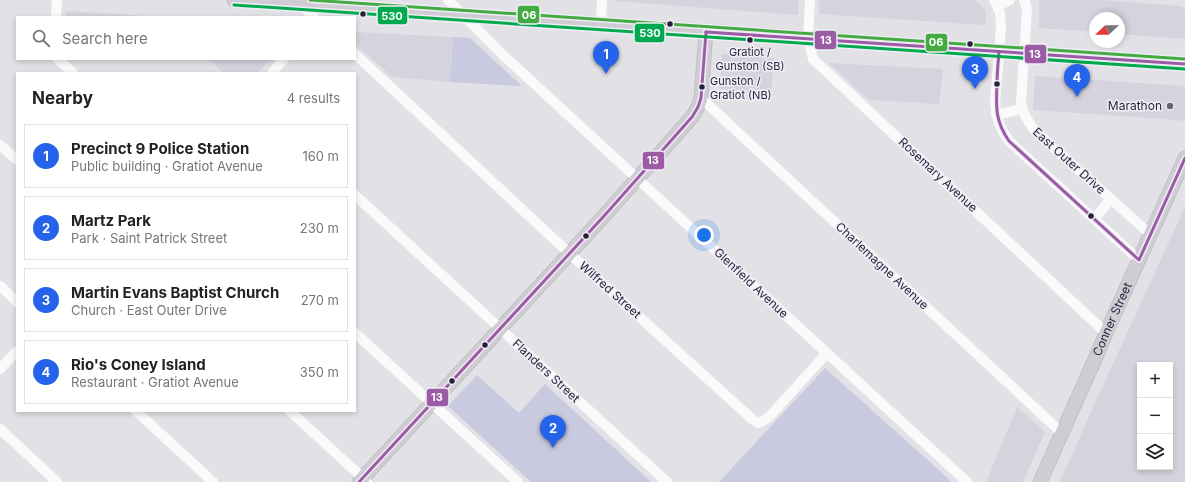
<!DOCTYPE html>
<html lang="en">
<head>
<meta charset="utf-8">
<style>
	body { margin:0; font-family:Inter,sans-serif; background:#f6f6f6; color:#222 }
	.controls { position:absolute; right:12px; bottom:12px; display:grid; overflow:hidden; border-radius:0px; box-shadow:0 2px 6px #0003 }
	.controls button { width:36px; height:36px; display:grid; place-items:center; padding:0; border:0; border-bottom:1px solid #e0e0e0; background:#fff; color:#222; font:20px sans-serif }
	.compass { position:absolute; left:1089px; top:12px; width:36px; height:36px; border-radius:50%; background:#fff; box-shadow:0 2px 6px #0003; rotate:248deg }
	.you { position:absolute; left:704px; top:235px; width:14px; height:14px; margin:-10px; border:3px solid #fff; border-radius:50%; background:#1a73e8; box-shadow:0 0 0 6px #1a73e833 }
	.badge { display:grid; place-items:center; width:26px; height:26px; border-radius:50%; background:#2563eb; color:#fff; font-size:13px; font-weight:700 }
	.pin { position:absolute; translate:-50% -33px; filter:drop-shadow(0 1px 2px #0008) }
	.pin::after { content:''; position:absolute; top:21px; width:14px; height:12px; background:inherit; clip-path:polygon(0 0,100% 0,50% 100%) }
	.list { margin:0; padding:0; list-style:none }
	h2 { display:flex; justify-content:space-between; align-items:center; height:52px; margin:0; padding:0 16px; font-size:17px }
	h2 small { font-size:13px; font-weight:400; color:#767676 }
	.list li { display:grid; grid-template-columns:26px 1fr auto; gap:12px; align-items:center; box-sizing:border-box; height:64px; margin:0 8px 8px; padding:0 8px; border:1px solid #e0e0e0; border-radius:0px }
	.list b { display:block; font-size:15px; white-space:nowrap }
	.list p { margin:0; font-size:13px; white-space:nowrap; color:#767676 }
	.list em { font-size:13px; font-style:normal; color:#767676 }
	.icon { flex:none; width:22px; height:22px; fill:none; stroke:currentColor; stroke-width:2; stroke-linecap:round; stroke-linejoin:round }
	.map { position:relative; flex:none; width:1185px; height:482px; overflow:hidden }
	.search { position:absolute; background:#fff; box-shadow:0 2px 6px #0003; left:16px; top:16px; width:340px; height:44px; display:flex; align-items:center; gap:10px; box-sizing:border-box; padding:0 14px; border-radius:0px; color:#767676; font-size:15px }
	.panel { position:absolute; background:#fff; box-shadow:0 2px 6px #0003; left:16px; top:72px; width:340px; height:340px; border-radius:0px }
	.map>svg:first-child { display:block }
	.built { fill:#d6d3de; fill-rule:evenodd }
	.green { fill:#c9cae0 }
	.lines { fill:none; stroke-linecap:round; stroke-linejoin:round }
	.major-casing { stroke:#c2bfc7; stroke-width:15 }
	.minor { stroke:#fafafb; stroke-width:10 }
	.major { stroke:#cfccd3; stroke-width:13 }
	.bus-1-casing { stroke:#efeef6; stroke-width:6 }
	.bus-2-casing { stroke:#efeef6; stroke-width:6 }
	.bus-3-casing { stroke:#efeef6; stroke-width:6 }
	.bus-1 { stroke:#9b5ba5; stroke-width:3 }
	.bus-2 { stroke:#00a94e; stroke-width:3 }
	.bus-3 { stroke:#44aa42; stroke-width:3 }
	.bus-dot { fill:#2a1f38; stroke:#efeef6; stroke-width:1.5 }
	.poi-dot { fill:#6a6375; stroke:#efeef6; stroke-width:1.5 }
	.labels { text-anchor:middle; stroke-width:3; stroke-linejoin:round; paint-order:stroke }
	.bus-label { font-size:11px; fill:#2a1f38; stroke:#efeef6 }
	.poi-label { font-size:12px; fill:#2a1f38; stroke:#efeef6; text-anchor:end }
	.street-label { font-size:12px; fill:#2a1f38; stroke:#efeef6 }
	.line-badge { stroke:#efeef6; stroke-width:1.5 }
	.badge-label { font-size:11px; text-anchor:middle; font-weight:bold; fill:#fff }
</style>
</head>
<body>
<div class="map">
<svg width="1185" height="482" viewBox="0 0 1185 482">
	<rect width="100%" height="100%" fill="#e1e1e6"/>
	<g class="built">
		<polygon points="615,0 799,0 798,15 615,1"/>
		<polygon points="819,0 975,0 986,11 985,25 819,14"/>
		<polygon points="1039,0 1101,0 1181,6 1185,9 1185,39 1119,34 1119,18 1095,18 1095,32 1039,28"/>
		<polygon points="66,11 115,14 158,17 66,17"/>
		<polygon points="355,32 453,37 450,82 392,77 355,43"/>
		<polygon points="722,54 774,58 771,93 719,89"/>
		<polygon points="208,59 271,59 257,73 224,73"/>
		<polygon points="829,63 943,69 939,104 869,100"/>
		<polygon points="1035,76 1185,86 1185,121 1165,119 1033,110"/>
		<path d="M1185 207V482H1060L1089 416ZM1140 365H1170V467H1140Z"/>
		<polygon points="1017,407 1045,432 1023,482 986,482"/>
	</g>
	<g class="green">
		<polygon points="453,37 470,38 521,85 519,86 450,82"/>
		<polygon points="825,368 952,482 719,482"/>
		<polygon points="477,375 519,413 545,384 651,482 531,482 448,406"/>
	</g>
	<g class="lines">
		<g class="major-casing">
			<g id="major">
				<polyline points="234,0 808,38 1185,64"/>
				<polyline points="359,482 604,216 692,117 698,107 701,98 706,32"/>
				<path id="s1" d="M1040 482 1096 357 1106 333 1185 158"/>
			</g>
		</g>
		<g class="minor">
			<polyline points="448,0 503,55 967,482"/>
			<polyline points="810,0 808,38 813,59 1106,333"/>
			<path d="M994 0 1000 13 1001 28 995 103C996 118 1000 129 1009 141L1139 260"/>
			<path d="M1024 0 1027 9 1021 103C1023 114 1028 122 1035 131L1150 234"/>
			<polyline points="298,2 314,17"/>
			<polyline points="998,6 1010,0"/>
			<polyline points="56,17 57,0"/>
			<polyline points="601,25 602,0"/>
			<polyline points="355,54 570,254 752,419 758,423 763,421 769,417 827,353"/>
			<polyline points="58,59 73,73"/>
			<polyline points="272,73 284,59"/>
			<polyline points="701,98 1062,433"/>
			<polyline points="996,115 1022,109"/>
			<polyline points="0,145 17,160"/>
			<polyline points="355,195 667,482"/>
			<polyline points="1094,219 1111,199"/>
			<polyline points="0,286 17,302"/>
			<polyline points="355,333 518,482"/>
			<polyline points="0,369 17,351"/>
			<polyline points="136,411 213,482"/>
			<polyline points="290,411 367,482"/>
			<polyline points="0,429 57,482"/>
		</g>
		<use href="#major" class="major"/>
		<g class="bus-1-casing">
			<g id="bus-1">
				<polyline points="706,32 1185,64"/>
				<path d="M999 52C998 63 997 73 997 84 996 107 995 121 1009 141L1139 260 1185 158"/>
				<polyline points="359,482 604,216 692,117 698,107 701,98 706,32"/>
			</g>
		</g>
		<g class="bus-2-casing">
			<polyline id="bus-2" points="234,5 1185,69"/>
		</g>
		<g class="bus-3-casing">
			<polyline id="bus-3" points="310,0 1185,59"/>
		</g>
		<use href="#bus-1" class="bus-1"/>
		<use href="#bus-2" class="bus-2"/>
		<use href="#bus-3" class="bus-3"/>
	</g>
	<g class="bus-dot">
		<circle cx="363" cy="14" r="3.5"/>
		<circle cx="670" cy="24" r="3.5"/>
		<circle cx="750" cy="40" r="3.5"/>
		<circle cx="970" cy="44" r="3.5"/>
		<circle cx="997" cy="84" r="3.5"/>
		<circle cx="702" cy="87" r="3.5"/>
		<circle cx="1091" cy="216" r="3.5"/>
		<circle cx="586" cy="236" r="3.5"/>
		<circle cx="485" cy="345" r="3.5"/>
		<circle cx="452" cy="381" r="3.5"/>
	</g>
	<circle class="poi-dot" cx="1170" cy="106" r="4"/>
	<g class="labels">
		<g class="bus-label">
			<text x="750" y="56">Gratiot /<tspan x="750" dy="14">Gunston (SB)</tspan></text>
			<text x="710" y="85" text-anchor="start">Gunston /<tspan x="710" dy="14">Gratiot (NB)</tspan></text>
		</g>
		<g class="poi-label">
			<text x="1162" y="110">Marathon</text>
		</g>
		<g class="street-label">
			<text transform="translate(1069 161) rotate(42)" y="4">East Outer Drive</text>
			<text transform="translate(938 175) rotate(43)" y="4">Rosemary Avenue</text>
			<text transform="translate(882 266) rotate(43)" y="4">Charlemagne Avenue</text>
			<text transform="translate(751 283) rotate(43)" y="4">Glenfield Avenue</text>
			<text transform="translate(610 290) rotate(42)" y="4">Wilfred Street</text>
			<text dy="4" stroke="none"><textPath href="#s1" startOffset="178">Conner Street</textPath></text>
			<text transform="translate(546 371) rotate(43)" y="4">Flanders Street</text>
		</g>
	</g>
	<g class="line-badge">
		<rect x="517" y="5" width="23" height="19" rx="4" fill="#44aa42"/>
		<rect x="377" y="6" width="31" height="19" rx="4" fill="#00a94e"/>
		<rect x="634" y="23" width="31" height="20" rx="4" fill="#00a94e"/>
		<rect x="814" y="30" width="23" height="20" rx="4" fill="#9b5ba5"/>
		<rect x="925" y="33" width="23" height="19" rx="4" fill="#44aa42"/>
		<rect x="1024" y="44" width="23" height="20" rx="4" fill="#9b5ba5"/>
		<rect x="642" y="151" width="23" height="19" rx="4" fill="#9b5ba5"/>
		<rect x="426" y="388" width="23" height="19" rx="4" fill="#9b5ba5"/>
	</g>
	<g class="badge-label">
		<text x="529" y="19">06</text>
		<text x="392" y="20">530</text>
		<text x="650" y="37">530</text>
		<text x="826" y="44">13</text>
		<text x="936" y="46">06</text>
		<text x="1035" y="58">13</text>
		<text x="653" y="164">13</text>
		<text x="437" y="401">13</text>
	</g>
</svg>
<div class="controls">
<button>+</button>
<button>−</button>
<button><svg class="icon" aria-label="layers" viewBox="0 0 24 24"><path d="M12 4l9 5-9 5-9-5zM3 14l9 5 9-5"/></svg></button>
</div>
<svg class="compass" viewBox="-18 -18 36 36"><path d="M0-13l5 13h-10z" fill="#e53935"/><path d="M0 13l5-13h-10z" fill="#767676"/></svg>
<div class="you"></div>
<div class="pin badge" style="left:606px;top:74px">1</div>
<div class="pin badge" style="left:553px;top:448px">2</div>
<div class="pin badge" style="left:975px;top:89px">3</div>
<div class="pin badge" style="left:1077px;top:97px">4</div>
<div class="search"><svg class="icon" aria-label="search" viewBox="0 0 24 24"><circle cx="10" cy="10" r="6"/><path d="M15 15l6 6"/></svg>Search here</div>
<section class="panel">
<h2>Nearby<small>4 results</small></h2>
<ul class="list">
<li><span class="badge">1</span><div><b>Precinct 9 Police Station</b><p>Public building · Gratiot Avenue</p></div><em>160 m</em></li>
<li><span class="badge">2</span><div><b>Martz Park</b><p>Park · Saint Patrick Street</p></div><em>230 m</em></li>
<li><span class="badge">3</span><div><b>Martin Evans Baptist Church</b><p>Church · East Outer Drive</p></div><em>270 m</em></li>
<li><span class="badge">4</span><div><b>Rio's Coney Island</b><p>Restaurant · Gratiot Avenue</p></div><em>350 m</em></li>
</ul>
</section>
</div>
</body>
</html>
